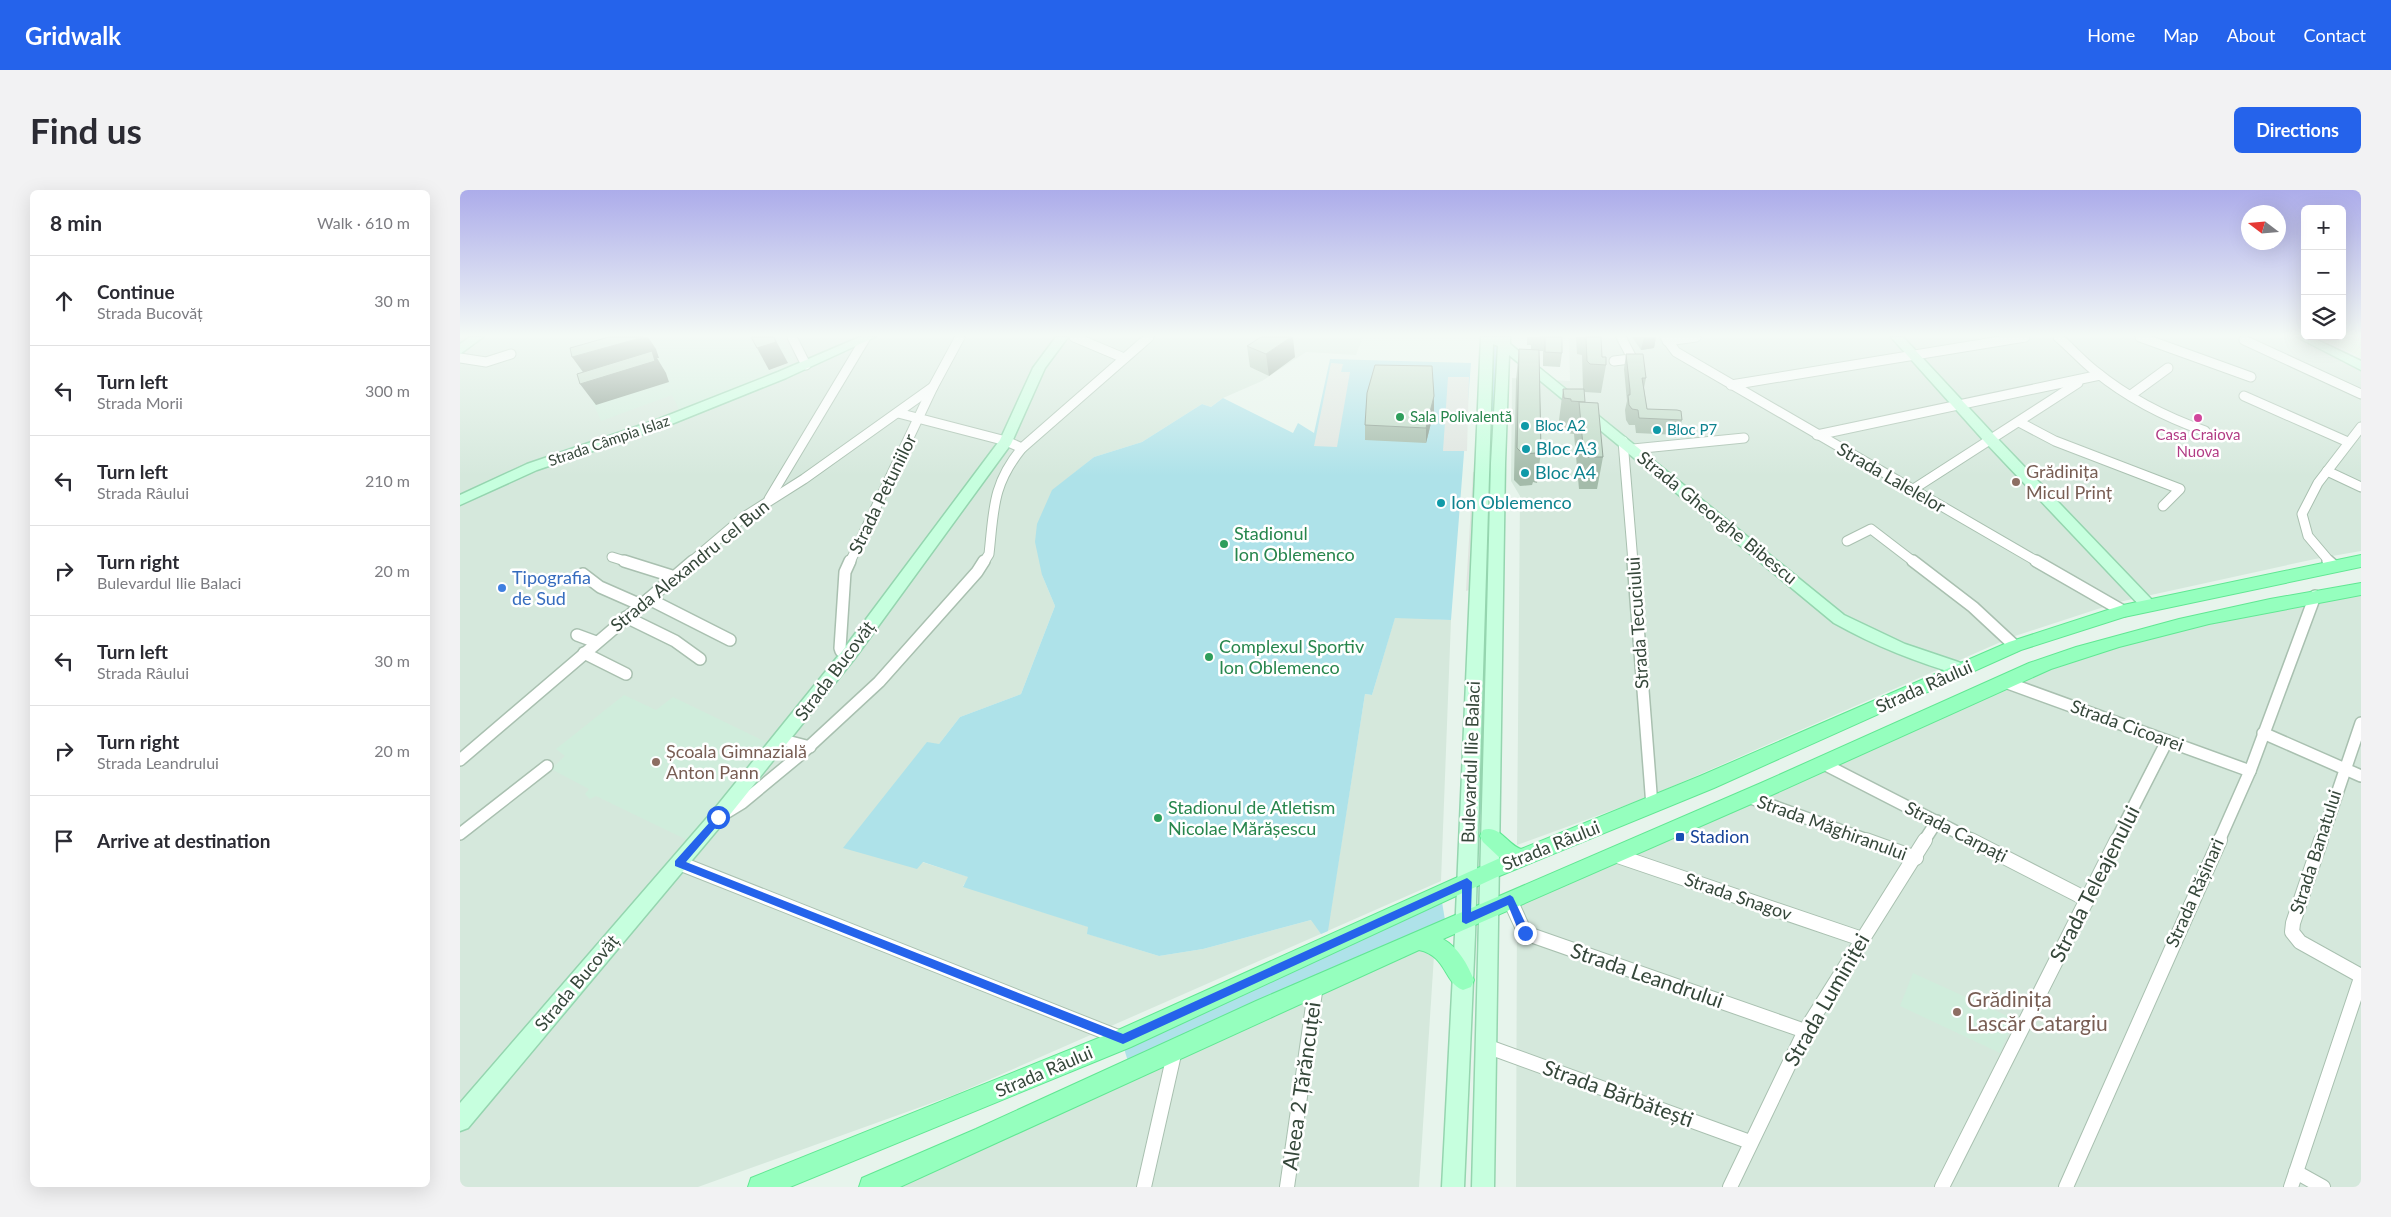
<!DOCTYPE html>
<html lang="en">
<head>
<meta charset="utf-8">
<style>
	body { margin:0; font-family:Lato,sans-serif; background:#f2f2f3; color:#2b2b33 }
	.controls { position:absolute; right:15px; top:15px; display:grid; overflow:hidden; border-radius:8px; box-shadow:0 5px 20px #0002 }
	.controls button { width:45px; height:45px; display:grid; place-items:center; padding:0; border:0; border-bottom:1px solid #e1e1e2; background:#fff; color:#2b2b33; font:25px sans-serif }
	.compass { position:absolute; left:1781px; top:15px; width:45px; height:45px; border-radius:50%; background:#fff; box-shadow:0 5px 20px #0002; rotate:286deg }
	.stop { position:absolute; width:15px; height:15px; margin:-11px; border:4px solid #2563eb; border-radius:50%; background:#fff }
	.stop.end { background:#2563eb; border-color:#fff; box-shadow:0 1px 5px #0008 }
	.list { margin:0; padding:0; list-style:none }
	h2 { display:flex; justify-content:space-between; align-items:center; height:65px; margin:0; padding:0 20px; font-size:21px }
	h2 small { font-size:16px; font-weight:400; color:#7c7c81 }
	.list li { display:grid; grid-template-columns:32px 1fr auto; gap:15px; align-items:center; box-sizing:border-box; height:90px; padding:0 20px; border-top:1px solid #e1e1e2 }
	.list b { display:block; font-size:19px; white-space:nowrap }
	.list p { margin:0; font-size:16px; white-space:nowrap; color:#7c7c81 }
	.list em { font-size:16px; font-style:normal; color:#7c7c81 }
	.icon { flex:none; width:28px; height:28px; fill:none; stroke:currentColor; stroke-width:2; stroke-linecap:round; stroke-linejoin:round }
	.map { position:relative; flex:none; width:1901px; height:997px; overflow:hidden; border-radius:8px }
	header { display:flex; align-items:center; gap:30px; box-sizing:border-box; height:70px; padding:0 25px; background:#2563eb; color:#fff }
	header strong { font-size:24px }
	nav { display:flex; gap:28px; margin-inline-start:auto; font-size:18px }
	.intro { display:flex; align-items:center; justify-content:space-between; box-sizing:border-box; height:120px; padding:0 30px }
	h1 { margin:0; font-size:35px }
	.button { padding:12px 22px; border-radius:8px; background:#2563eb; color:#fff; font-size:18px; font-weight:700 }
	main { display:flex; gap:30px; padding:0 30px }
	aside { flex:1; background:#fff; border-radius:8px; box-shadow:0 5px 20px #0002 }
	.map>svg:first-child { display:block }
	.residential { fill:#d5e8dc }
	.education { fill:#d0eddc }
	.medical { fill:#dff5da }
	.green { fill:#aee2e9 }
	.parking { fill:#dfe5e0 }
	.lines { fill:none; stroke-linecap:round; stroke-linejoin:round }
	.street-far2-casing { stroke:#a9c0b0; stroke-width:11 }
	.street-far1-casing { stroke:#a9c0b0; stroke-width:14 }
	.street-casing { stroke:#a9c0b0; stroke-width:16 }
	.secondary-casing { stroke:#95d5af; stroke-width:3 }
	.primary-casing { stroke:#61e793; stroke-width:2 }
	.street-far2 { stroke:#fff; stroke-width:9 }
	.street-far1 { stroke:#fff; stroke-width:11 }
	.street { stroke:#fff; stroke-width:14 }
	.secondary { fill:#c6ffde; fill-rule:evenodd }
	.primary { fill:#95ffbe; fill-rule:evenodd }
	.wall { fill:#a4bbaa }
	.shaded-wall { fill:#86988b }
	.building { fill:#bfd9c6; stroke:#86988b }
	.route { fill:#2563eb }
	.leisure-dot { fill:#2e9e5b; stroke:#fff; stroke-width:2 }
	.hotel-dot { fill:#d1479c; stroke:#fff; stroke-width:2 }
	.culture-dot { fill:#0f9aa8; stroke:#fff; stroke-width:2 }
	.education-dot { fill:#8d6e63; stroke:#fff; stroke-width:2 }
	.shop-dot { fill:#3f7fe0; stroke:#fff; stroke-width:2 }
	.transit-dot { fill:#1a4fb4; stroke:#fff; stroke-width:2 }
	.labels { text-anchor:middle; stroke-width:5; stroke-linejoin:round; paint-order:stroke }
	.far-leisure-label { font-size:15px; fill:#27864d; stroke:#fff; text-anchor:start }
	.far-culture-label { font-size:15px; fill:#0d838f; stroke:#fff; text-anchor:start }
	.far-hotel-label { font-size:15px; fill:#b23c85; stroke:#fff }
	.far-street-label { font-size:15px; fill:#35473a; stroke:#fff }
	.culture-label { font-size:18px; fill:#0d838f; stroke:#fff; text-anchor:start }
	.education-label { font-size:18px; fill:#785e54; stroke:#fff; text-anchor:start }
	.street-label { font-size:18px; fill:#35473a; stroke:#fff }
	.leisure-label { font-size:18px; fill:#27864d; stroke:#fff; text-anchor:start }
	.shop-label { font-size:18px; fill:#366cbe; stroke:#fff; text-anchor:start }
	.transit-label { font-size:18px; fill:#164399; stroke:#fff; text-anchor:start }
	.near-street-label { font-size:21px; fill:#35473a; stroke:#fff }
	.near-education-label { font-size:21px; fill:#785e54; stroke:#fff; text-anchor:start }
</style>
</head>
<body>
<header>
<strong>Gridwalk</strong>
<nav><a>Home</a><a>Map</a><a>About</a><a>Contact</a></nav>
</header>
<div class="intro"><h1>Find us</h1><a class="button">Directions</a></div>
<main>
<aside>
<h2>8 min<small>Walk · 610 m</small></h2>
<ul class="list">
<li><svg class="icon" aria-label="ahead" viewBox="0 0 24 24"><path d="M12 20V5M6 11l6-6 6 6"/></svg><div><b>Continue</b><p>Strada Bucovăț</p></div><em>30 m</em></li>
<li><svg class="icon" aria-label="left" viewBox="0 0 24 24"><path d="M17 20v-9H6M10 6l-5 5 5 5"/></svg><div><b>Turn left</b><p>Strada Morii</p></div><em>300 m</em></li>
<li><svg class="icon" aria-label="left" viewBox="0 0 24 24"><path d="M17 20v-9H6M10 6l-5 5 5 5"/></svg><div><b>Turn left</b><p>Strada Râului</p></div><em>210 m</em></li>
<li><svg class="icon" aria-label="right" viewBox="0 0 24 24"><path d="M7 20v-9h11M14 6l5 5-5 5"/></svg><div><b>Turn right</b><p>Bulevardul Ilie Balaci</p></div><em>20 m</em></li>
<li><svg class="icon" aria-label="left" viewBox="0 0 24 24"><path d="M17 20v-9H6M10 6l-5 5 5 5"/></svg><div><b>Turn left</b><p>Strada Râului</p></div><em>30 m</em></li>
<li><svg class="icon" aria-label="right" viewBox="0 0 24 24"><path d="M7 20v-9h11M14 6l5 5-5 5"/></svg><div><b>Turn right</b><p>Strada Leandrului</p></div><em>20 m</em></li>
<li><svg class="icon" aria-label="arrive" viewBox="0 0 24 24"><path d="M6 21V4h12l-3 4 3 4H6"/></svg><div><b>Arrive at destination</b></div></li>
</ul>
</aside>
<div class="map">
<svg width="1901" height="997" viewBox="0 0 1901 997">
	<rect width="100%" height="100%" fill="#e7f4ec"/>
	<g class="residential">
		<polygon points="0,147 903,147 896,165 846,162 802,191 763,208 751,217 742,214 682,252 634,267 593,300 582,385 595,416 561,504 500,527 479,554 462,672 509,687 503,696 629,737 628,744 699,766 743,759 870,725 905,504 912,505 935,427 991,430 981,691 494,905 238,997 0,997"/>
		<polygon points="1109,147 1833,147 1901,181 1901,361 1855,369 1659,412 1552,447 1186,608 1057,655 1060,306 1051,291 1052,188 1110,191"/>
		<polygon points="1901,402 1901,997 1056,997 1057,716 1466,536 1620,465 1796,422"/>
		<polygon points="975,750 959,997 432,997"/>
	</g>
	<g class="education">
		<polygon points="138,147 322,147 336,177 220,222 212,205 141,231 111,161"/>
		<polygon points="164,505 196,520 213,507 310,554 227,650 136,606 130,609 125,604 129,599 91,579 105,566 96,559"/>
		<polygon points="1453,783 1554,829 1540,863 1440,816"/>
	</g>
	<polygon class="medical" points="1858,147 1901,147 1901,167"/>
	<g class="green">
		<polygon points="1032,153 1039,154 1034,265 1029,264"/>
		<polygon points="870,169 1011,173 991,430 935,428 912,505 905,504 868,741 861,744 851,730 743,759 699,766 627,744 628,737 503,697 508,687 463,672 457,679 383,658 467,552 479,554 500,527 561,504 595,416 582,385 575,352 577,334 592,300 634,267 682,252 742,214 751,217 763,208 833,243 838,233 854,243"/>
		<polygon points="1030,273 1034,273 1028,419 1025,418 1027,275"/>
		<polygon points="1029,433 1023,669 1020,667 1021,625 1016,617 1024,434"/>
		<polygon points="982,712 985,730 669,875 663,855"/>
	</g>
	<g class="parking">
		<polygon points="871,173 883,174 881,182 890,182 877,257 854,256"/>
		<polygon points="988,187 1009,187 1007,261 983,261"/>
		<polygon points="1020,281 1013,399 1006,401 1013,282"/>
	</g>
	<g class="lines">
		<g class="street-far2-casing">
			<g id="street-far2">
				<polyline points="332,147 346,175"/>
				<polyline points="614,147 664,168"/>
				<polyline points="1205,147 1216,162 1578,372"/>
				<path d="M1598 147C1611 158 1622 171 1635 181 1668 208 1705 227 1745 241"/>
				<polyline points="1680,147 1791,187"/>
				<polyline points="1784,150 1901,204"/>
				<polyline points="1207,151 1236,147"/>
				<polyline points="0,168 26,172 51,164"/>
				<polyline points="1154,171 1170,169 1171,166 1161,147"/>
				<polyline points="1271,195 1565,147"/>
				<polyline points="1671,205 1708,178"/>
				<polyline points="1784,206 1888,252"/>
				<polyline points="438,223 546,251 562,258"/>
				<polyline points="1559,232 1595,251 1720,299 1703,316"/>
				<polyline points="1357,245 1640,185"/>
				<polyline points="1163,251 1173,372"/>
				<polyline points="1173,259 1284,248"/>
				<polyline points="1867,281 1901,297"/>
				<polyline points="1452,300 1618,193"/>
				<polyline points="309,309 405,149"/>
				<polyline points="1387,351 1411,339 1454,372"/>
				<polyline points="152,367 168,372"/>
				<polyline points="231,372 284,327 344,289 473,197"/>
				<polyline points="390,372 473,197 500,147"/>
				<path d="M524 372 529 364C534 319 532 295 562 258L689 147"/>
				<polyline points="1870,372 1848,346 1842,324 1858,293 1901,237"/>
			</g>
		</g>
		<g class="street-far1-casing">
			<g id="street-far1">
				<polyline points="164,371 215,387"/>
				<polyline points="1173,371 1192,616"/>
				<polyline points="1453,371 1513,417 1555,456"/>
				<polyline points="1576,371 1663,421"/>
				<polyline points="1868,371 1874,376"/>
				<polyline points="123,384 140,397 181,415"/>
				<polyline points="189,409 270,450"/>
				<polyline points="166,427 215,451 240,469"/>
				<polyline points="117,445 136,452"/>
				<polyline points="124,463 166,484"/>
				<polyline points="389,464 381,461 380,458 385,382 390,371"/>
				<polyline points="1545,492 1790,581"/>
				<polyline points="1803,543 1901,586"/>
				<polyline points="323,550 350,557"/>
				<polyline points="0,570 233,371"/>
				<polyline points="1364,574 1514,651"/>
				<polyline points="1288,607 1410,651"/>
				<polyline points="264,624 282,613 340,565 419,492 517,382 524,371"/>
				<polyline points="0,644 87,576"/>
				<polyline points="1464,651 1477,631"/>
				<polyline points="1656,651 1707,551"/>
				<polyline points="1759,651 1790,581 1855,406"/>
				<polyline points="1861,651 1901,533"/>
			</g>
		</g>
		<g class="street-casing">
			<g id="street">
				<polyline points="1406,650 1456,668"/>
				<polyline points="1511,650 1628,710"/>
				<polyline points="1861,650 1833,733 1832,742 1840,752 1901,786"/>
				<polyline points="1155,665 1402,749"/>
				<polyline points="219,673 663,849"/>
				<polyline points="1050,710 1065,743 1345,841"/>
				<polyline points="1026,856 1290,952"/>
				<polyline points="1836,982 1863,997"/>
				<polyline points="684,997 715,860"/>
				<polyline points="827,997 856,795"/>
				<polyline points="1270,997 1345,841 1465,650"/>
				<polyline points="1482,997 1657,650"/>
				<polyline points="1606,997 1760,650"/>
				<polyline points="1831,997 1901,788"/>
			</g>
		</g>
		<g class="secondary-casing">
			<g id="secondary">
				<polygon points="10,147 23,147 0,164 0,154"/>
				<polygon points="400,147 415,147 326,188 209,235 77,280 0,315 0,305 67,274 199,229 318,182"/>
				<polygon points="596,147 608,147 585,178 551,254 395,468 264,632 8,938 0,941 0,913 252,622 383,460 540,250 573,178"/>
				<path d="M1021 147H1050V154L1384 425 1445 454 1510 476 1512 480 1510 484 1504 486C1458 473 1415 456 1374 433L1049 165 1045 273 1034 997H1012L1031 273 1038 156 1033 154 1015 745 1004 997H982L995 745Z"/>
				<polygon points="1431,147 1443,147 1535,246 1693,411 1696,415 1693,419 1683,419 1525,252"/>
				<polygon points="1837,147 1851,147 1901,171 1901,180"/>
			</g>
		</g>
		<g class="primary-casing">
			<g id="primary">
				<path d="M1901 365V377L1664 427 1561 460 1254 598 1037 687 671 857 330 997H288L291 988 656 841 1040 668 1023 652 1020 646 1023 640C1039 634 1047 654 1061 659L1240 586 1549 452 1663 415Z"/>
				<path d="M1901 393V405L1749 434 1659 457 1591 479 1314 604 983 749C999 758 1007 774 1014 790L1011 797 1003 800C984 793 987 766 959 760L440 997H399L402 988 516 939 796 811 1301 593 1569 473 1616 457 1719 429 1810 409Z"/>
			</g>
		</g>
		<use href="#street-far2" class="street-far2"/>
		<use href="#street-far1" class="street-far1"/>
		<use href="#street" class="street"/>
		<use href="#secondary" class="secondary"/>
		<use href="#primary" class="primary"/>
	</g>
	<g class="wall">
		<polygon points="1067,147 1102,147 1102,163 1100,177 1083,176 1083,161 1079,161 1081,261 1077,293 1073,292 1072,295 1060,296 1054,290 1056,191 1059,159 1071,160 1071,155 1067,155"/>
		<polygon points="1116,147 1141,147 1142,167 1146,175 1141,203 1125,202 1124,201 1125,212 1143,267 1137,299 1119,299 1114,244 1106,243 1106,241 1099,240 1099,230 1103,199 1123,199 1122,165 1117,164"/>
		<polygon points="1172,147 1196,147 1194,158 1181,160"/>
		<polygon points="787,156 835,167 809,186 790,177"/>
		<polygon points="1166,164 1186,188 1184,198 1187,219 1222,230 1218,245 1176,243 1175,235 1169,235 1166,230 1165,220 1167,211 1164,179"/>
		<polygon points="974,221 966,253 905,250 905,235"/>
	</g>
	<g class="shaded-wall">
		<polygon points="184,147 188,147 196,159 199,168 197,168 206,183 209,192 136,215 120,194 128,189 112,167"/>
		<polygon points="314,147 328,173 309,180 297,158"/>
		<polygon points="831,147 833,147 835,167 809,186 806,164"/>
		<polygon points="1184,147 1196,147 1194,158 1181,160"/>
		<polygon points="974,206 974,221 966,253 966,238"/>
	</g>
	<g class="building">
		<polygon points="149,147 184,147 112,167 110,158"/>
		<polygon points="291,147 314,147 316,152 297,158"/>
		<polygon points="801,147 831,147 806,164 787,156"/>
		<polygon points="1079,147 1102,147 1102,163 1085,162 1085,147"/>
		<polygon points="1126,147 1141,147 1142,167 1146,167 1146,175 1130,174 1127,171"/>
		<polygon points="1059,159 1079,160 1081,261 1076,261 1076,263 1063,264 1057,258"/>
		<polygon points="192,161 195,171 120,194 117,184"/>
		<polygon points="1166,164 1183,164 1186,188 1182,188 1187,219 1217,220 1221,221 1222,230 1179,228 1178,220 1172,219 1169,215 1168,205 1170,205 1170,200"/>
		<polygon points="915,175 972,176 974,206 966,238 905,235 907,203"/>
		<polygon points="1103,199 1124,199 1125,212 1111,211 1111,209 1104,208"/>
		<polygon points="1119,212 1138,213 1143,267 1124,267"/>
	</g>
	<linearGradient id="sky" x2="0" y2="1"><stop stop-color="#acacea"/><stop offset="0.51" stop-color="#f4faf6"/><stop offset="1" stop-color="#f4faf6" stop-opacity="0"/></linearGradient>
	<rect width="1901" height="286" fill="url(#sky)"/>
	<polygon class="route" points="258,623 263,627 262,630 226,672 663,844 1007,688 1012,692 1011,722 1050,705 1053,707 1070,743 1065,748 1061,747 1048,715 1006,734 1002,732 1002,699 663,854 215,676 215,671"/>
	<g class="leisure-dot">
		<circle cx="940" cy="227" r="5"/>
		<circle cx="764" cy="354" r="5"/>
		<circle cx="749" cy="467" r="5"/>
		<circle cx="698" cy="628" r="5"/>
	</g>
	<circle class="hotel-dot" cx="1738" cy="228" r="5"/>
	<g class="culture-dot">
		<circle cx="1065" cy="236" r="5"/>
		<circle cx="1197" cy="240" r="5"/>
		<circle cx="1066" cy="259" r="5"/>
		<circle cx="1065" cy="283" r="5"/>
		<circle cx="981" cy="313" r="5"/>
	</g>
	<g class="education-dot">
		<circle cx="1556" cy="292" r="5"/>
		<circle cx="196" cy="572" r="5"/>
		<circle cx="1497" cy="822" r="5"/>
	</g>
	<circle class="shop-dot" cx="42" cy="398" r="5"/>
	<rect class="transit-dot" x="1215" y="642" width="10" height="10" rx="2.5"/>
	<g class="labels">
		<g class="far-leisure-label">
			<text x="950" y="232">Sala Polivalentă</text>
		</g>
		<g class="far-culture-label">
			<text x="1075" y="241">Bloc A2</text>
			<text x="1207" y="245">Bloc P7</text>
		</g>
		<g class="far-hotel-label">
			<text x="1738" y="250">Casa Craiova<tspan x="1738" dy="17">Nuova</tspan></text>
		</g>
		<g class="far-street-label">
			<text transform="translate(149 251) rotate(-19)" y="5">Strada Câmpia Islaz</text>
		</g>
		<g class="culture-label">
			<text x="1076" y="265">Bloc A3</text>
			<text x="1075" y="289">Bloc A4</text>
			<text x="991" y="319">Ion Oblemenco</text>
		</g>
		<g class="education-label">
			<text x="1566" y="288">Grădinița<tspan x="1566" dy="21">Micul Prinț</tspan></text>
			<text x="206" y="568">Școala Gimnazială<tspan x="206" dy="21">Anton Pann</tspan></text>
		</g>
		<g class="street-label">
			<text transform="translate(1431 288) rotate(30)" y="6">Strada Lalelelor</text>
			<text transform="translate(423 304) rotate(-64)" y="6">Strada Petuniilor</text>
			<text transform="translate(1257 328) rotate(39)" y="6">Strada Gheorghe Bibescu</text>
			<text transform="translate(230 376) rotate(-39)" y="6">Strada Alexandru cel Bun</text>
			<text transform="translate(1178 433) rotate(-94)" y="6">Strada Tecuciului</text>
			<text transform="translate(375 481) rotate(-53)" y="6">Strada Bucovăț</text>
			<text transform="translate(1464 497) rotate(-24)" y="6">Strada Râului</text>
			<text transform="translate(1667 536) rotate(20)" y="6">Strada Cicoarei</text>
			<text transform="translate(1011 572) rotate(-88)" y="6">Bulevardul Ilie Balaci</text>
			<text transform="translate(1372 638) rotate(20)" y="6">Strada Măghiranului</text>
			<text transform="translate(1496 642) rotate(27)" y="6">Strada Carpați</text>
			<text transform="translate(1091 656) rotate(-22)" y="6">Strada Râului</text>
			<text transform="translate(1856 662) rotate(-72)" y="6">Strada Banatului</text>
			<text transform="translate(1735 703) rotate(-66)" y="6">Strada Rășinari</text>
			<text transform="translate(1278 707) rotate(19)" y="6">Strada Snagov</text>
			<text transform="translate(117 793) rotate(-50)" y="6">Strada Bucovăț</text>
			<text transform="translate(584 882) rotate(-23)" y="6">Strada Râului</text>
		</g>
		<g class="leisure-label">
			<text x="774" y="350">Stadionul<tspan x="774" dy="21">Ion Oblemenco</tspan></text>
			<text x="759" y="463">Complexul Sportiv<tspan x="759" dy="21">Ion Oblemenco</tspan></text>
			<text x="708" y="624">Stadionul de Atletism<tspan x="708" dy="21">Nicolae Mărășescu</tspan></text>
		</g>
		<g class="shop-label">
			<text x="52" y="394">Tipografia<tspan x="52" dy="21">de Sud</tspan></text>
		</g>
		<g class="transit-label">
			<text x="1230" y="653">Stadion</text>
		</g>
		<g class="near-street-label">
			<text transform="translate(1635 694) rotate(-63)" y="7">Strada Teleajenului</text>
			<text transform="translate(1187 786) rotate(19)" y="7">Strada Leandrului</text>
			<text transform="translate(1367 810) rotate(-60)" y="7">Strada Luminiței</text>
			<text transform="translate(842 896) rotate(-82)" y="7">Aleea 2 Țărăncuței</text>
			<text transform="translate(1158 904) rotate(20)" y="7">Strada Bărbătești</text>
		</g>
		<g class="near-education-label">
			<text x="1507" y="817">Grădinița<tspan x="1507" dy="24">Lascăr Catargiu</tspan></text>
		</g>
	</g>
</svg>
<div class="controls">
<button>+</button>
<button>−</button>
<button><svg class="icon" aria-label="layers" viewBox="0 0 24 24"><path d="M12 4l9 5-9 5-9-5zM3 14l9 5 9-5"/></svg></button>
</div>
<svg class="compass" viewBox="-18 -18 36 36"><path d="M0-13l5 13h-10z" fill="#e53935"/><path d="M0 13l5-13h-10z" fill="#7c7c81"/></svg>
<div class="stop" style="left:258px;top:627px"></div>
<div class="stop end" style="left:1065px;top:743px"></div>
</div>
</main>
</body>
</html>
